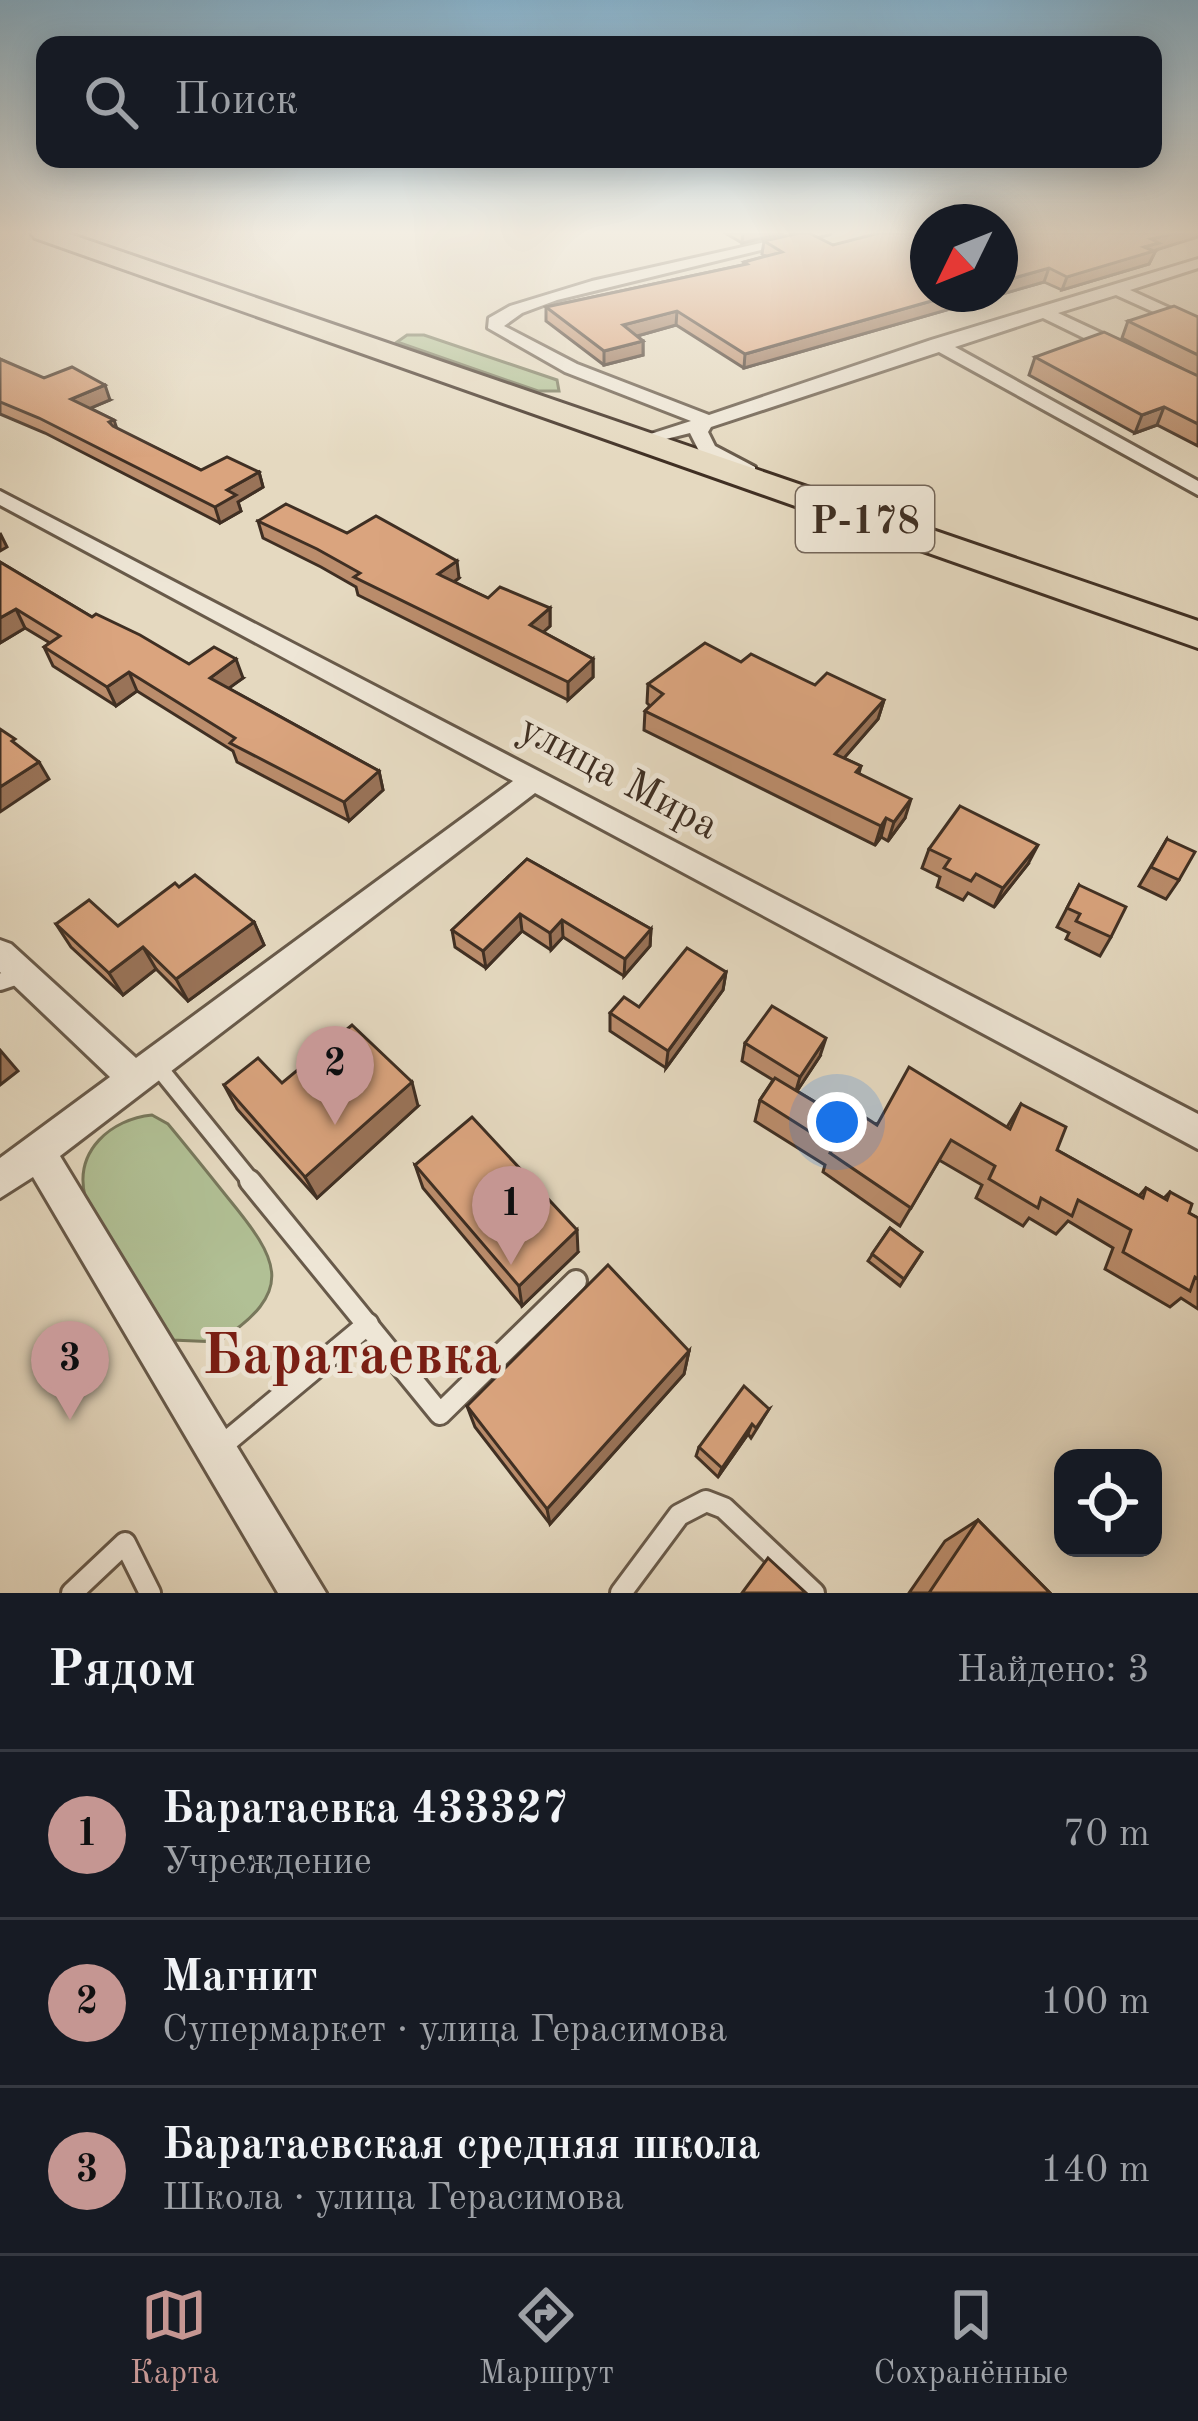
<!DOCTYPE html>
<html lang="ru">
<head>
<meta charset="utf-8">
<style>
	body { margin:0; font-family:"Old Standard TT",serif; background:#20242c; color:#f1f3f6 }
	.controls { position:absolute; right:36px; bottom:36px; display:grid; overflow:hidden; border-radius:24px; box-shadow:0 6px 30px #0003 }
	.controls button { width:108px; height:108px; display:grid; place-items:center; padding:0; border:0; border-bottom:3px solid #363941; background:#171b24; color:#f1f3f6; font:60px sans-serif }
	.compass { position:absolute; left:910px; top:204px; width:108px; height:108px; border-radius:50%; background:#171b24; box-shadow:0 6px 30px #0003; rotate:227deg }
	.you { position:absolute; left:837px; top:1122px; width:42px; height:42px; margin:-30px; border:9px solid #fff; border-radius:50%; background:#1a73e8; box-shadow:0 0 0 18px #1a73e833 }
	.badge { display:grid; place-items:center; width:78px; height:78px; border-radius:50%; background:#c59692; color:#111; font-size:39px; font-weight:700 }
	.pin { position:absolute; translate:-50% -99px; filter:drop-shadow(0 3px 6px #0008) }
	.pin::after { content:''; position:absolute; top:63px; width:42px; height:36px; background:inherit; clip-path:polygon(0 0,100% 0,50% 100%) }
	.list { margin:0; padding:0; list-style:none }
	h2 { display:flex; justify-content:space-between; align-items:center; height:156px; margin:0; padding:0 48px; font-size:51px }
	h2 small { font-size:39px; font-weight:400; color:#9ea1a6 }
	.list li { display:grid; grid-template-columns:78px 1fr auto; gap:36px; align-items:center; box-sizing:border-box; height:168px; padding:0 48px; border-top:3px solid #363941 }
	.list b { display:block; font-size:45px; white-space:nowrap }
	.list p { margin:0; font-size:39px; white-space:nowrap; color:#9ea1a6 }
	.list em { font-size:39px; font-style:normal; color:#9ea1a6 }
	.icon { flex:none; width:66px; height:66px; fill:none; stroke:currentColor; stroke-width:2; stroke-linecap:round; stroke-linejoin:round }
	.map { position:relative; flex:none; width:1198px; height:1593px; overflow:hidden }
	.search { position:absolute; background:#171b24; box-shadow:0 6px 30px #0003; left:36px; right:36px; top:36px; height:132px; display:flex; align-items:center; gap:30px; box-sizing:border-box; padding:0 42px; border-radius:24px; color:#9ea1a6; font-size:45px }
	.sheet { height:660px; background:#171b24 }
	nav { display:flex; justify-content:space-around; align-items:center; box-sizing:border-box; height:168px; border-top:3px solid #363941; background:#171b24; font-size:33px; color:#9ea1a6 }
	nav a { display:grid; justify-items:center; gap:6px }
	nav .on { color:#c59692 }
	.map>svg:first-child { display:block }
	.green { fill:#b1c095; stroke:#78785c; stroke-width:3 }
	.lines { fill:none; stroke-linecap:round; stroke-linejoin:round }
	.lane-far1-casing { stroke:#685a4a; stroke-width:22 }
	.lane-casing { stroke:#685a4a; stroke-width:26 }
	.street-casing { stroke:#685a4a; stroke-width:6 }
	.highway-casing { stroke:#3f2f23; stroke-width:6 }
	.lane-far1 { stroke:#eee6d6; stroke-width:16 }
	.lane { stroke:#eee6d6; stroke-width:20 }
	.street { fill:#eee6d6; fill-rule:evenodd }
	.highway { fill:#e5d9c0; fill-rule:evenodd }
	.wall { fill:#bb8d6c; stroke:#3f2f23; stroke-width:3 }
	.shaded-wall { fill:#997358; stroke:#3f2f23; stroke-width:3 }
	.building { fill:#daa47e; stroke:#3f2f23; stroke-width:3 }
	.labels { text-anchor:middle; stroke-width:10; stroke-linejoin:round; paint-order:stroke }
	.shield { fill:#eee6d6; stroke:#746659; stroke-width:3 }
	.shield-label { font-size:39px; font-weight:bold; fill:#3f2f23 }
	.street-label { font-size:42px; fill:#3f2f23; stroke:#eee6d6 }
	.near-quarter-label { font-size:57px; font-weight:bold; fill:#7a1f14; stroke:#eee6d6 }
</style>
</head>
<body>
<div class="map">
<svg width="1198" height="1593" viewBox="0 0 1198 1593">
	<rect width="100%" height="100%" fill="#e5d9c0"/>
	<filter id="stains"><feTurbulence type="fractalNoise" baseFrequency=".00167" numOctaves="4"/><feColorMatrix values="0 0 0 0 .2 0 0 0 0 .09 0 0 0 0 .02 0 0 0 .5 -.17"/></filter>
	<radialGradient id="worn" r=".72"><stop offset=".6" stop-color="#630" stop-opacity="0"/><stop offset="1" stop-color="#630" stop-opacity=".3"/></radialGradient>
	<g class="green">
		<polygon points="407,335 424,335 557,380 559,391 538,391 397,342"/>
		<path d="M152 1115 168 1124C188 1148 208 1173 228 1198 279 1260 297 1291 218 1342L172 1340C151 1307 92 1228 85 1196 74 1151 111 1119 152 1115Z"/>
	</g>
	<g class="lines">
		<g class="lane-far1-casing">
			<g id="lane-far1">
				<polyline points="0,982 24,974"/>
				<polyline points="155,1063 253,1184"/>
			</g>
		</g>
		<g class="lane-casing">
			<g id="lane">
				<polyline points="250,1181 440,1414 576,1281"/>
				<polyline points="219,1448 368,1324"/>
				<polyline points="72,1593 125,1543 150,1593"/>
				<polyline points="621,1593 679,1515 706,1501 724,1508 814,1593"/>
			</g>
		</g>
		<g class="street-casing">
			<g id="street">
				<polygon points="805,233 830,233 557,300 522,313 504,326 577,364 709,415 931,340 1198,259 1198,268 1130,290 1198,321 1198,332 1116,295 1058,313 1131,347 1131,355 1119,355 1043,318 955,347 1198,481 1198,495 939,352 711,427 708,432 715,446 755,467 755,475 748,477 700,453 690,433 638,446 638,438 691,421 565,372 488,328 489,318 510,306 592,281"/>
				<polygon points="0,491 1198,1114 1198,1149 535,793 60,1156 326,1593 278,1593 33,1177 0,1198 0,1158 110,1077 0,972 0,940 11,944 136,1058 513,781 0,505"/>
			</g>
		</g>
		<g class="highway-casing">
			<polygon id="highway" points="31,233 67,233 1198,621 1198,648 35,238"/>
		</g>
		<use href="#lane-far1" class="lane-far1"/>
		<use href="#lane" class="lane"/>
		<use href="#street" class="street"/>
		<use href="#highway" class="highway"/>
	</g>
	<g class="wall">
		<polygon points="725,233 784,233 742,243"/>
		<polygon points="1000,233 1156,250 1149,264 1062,290 1044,282 744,368 676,325 637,336 643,341 643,355 604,365 546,321 546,307 743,265 744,262 766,256 762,254 764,241 833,245"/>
		<polygon points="1198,317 1198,446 1157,425 1135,433 1029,375 1035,357 1183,369 1122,338 1128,321"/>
		<polygon points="0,359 37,377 110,400 90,408 114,420 117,429 201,470 259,472 263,487 238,502 241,511 220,523 45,433 0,414"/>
		<polygon points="258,521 347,533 459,578 454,582 488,598 550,608 550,626 543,632 593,659 593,677 568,700 358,595 356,587 321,567 263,538"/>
		<polygon points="0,562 92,617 189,664 243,678 228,688 379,771 383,790 349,821 237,762 233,751 137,691 116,706 53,666 44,647 50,643 25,628 0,643"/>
		<polygon points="741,662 815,685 884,700 878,719 844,758 861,766 859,773 905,818 888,841 881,837 875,845 644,730 645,711 650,706 647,703 648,684"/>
		<polygon points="1167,839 1179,880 1166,899 1139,886"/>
		<polygon points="929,849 1028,864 994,907 968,893 963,900 937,887 940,877 922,868"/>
		<polygon points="527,859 651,929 650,946 624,976 563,937 551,950 522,931 486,968 455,947 452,930"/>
		<polygon points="1079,885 1111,937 1100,956 1066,939 1069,933 1057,927"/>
		<polygon points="179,887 254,922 264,945 188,1001 156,969 123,995 71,947 56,924 118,926"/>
		<polygon points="726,972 723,990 666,1068 610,1031 610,1013 639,1007"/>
		<polygon points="745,1043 820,1056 797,1091 850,1123 1007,1127 1021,1104 1057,1150 1139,1196 1146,1188 1164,1198 1170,1192 1189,1213 1198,1218 1198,1309 1181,1298 1170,1307 1105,1269 1113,1248 1068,1221 1056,1234 1029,1218 1023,1226 976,1198 982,1185 939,1160 900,1226 823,1172 825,1165 755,1121 760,1100 773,1080 742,1061"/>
		<polygon points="282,1083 418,1106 317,1198 237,1109 224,1085"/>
		<polygon points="415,1165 578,1252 522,1306 423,1188"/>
		<polygon points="890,1228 922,1252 900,1286 868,1261"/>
		<polygon points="689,1351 684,1374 550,1524 475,1427 467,1406"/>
		<polygon points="769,1409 751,1438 748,1434 718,1477 696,1456 699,1447"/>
		<polygon points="978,1520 1050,1593 909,1593 945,1541"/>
	</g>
	<g class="shaded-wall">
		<polygon points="743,233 784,233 742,243"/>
		<polygon points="1175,233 1198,233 1198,237 1156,250 1149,264 1062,290 1067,277 1144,247 1151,239"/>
		<polygon points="1049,268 1044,282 744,368 745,354 956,294 1000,294 1000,282"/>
		<polygon points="677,311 676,325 623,340 623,325"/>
		<polygon points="643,341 643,355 604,365 604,351"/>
		<polygon points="105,385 110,400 77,414 71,399"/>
		<polygon points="1164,407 1157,425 1135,433 1142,415"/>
		<polygon points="259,472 263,487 238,502 241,511 220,523 215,507 227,490"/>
		<polygon points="0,533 7,547 0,551"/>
		<polygon points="457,561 459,578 441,591 438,574"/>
		<polygon points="550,608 550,626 531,643 530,625"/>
		<polygon points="16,609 25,628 0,643 0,618"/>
		<polygon points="236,659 243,678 217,697 210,678"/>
		<polygon points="593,659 593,677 568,700 568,682"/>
		<polygon points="129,672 137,691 116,706 107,687"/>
		<polygon points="884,700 878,719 831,773 835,754"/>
		<polygon points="39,762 49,779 0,812 0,787"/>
		<polygon points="379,771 383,790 349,821 344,802"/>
		<polygon points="911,799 905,818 888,841 894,822"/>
		<polygon points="886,818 881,837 875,845 881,826"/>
		<polygon points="1038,845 1028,864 994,907 1003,888"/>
		<polygon points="520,914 522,931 486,968 483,951"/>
		<polygon points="562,920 563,937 551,950 550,933"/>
		<polygon points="254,922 264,945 188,1001 176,979"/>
		<polygon points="651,929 650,946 624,976 625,959"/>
		<polygon points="143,947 156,969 123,995 109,973"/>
		<polygon points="726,972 723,990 666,1068 668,1051"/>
		<polygon points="826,1038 820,1056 795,1094 800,1077"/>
		<polygon points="0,1050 18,1071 0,1085"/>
		<polygon points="412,1082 418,1106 317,1198 305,1177"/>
		<polygon points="577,1230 578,1252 522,1306 519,1286"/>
		<polygon points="689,1351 684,1374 550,1524 547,1509"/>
		<polygon points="752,1424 748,1434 718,1477 722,1468"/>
	</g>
	<g class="building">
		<polygon points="799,233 809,233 833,245 879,233 928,233 928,294 956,294 745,354 677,311 623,325 643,341 604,351 546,307 747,264 744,262 782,252 764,241"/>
		<polygon points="1000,233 1175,233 1151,239 1159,243 1144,247 1154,251 1067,277 1049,268 1000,282"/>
		<polygon points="1174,306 1198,317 1198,355 1128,321"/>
		<polygon points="1104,332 1198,376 1198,424 1164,407 1142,415 1035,357"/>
		<polygon points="0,359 44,378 72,367 105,385 71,399 114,420 109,422 113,426 201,470 227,457 259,472 227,490 236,495 215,507 39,418 0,402"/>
		<polygon points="286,504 347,533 376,516 457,561 438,574 488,598 500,587 550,608 530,625 593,659 568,682 354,577 360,573 317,549 258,521"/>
		<polygon points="0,562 92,617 96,614 140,635 189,664 214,647 236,659 210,678 379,771 344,802 230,743 235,738 129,672 107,687 44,647 60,636 16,609 0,618"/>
		<polygon points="705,643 741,662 751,654 815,685 827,673 884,700 835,754 861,766 856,772 911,799 894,822 886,818 881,826 645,711 663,694 648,684"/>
		<polygon points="0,729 15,739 12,741 39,762 0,787"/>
		<polygon points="960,806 1038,845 1003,888 976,874 971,881 944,868 950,859 929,849"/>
		<polygon points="1167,839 1195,852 1179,880 1151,867"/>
		<polygon points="527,859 651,929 625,959 562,920 550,933 520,914 483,951 452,930"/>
		<polygon points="195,875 254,922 176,979 143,947 109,973 56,924 89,900 118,926 175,883 179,887"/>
		<polygon points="1079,885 1126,907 1111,937 1076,921 1080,914 1067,908"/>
		<polygon points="687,948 726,972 668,1051 610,1013 624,997 639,1007"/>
		<polygon points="772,1006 826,1038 800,1077 745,1043"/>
		<polygon points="352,1025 412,1082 305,1177 224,1085 258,1058 282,1083"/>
		<polygon points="909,1067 1010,1129 1021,1104 1066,1127 1057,1150 1143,1198 1146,1188 1167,1200 1170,1192 1192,1204 1189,1213 1198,1218 1198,1279 1195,1277 1190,1291 1123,1252 1131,1230 1078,1200 1072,1216 1041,1198 1038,1208 989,1179 995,1166 951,1140 911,1208 830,1153 834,1147 760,1100 775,1078 850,1123 857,1112 877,1125"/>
		<polygon points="472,1117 577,1230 519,1286 415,1165"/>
		<polygon points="890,1228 922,1252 904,1279 872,1254"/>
		<polygon points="608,1265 689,1351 547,1509 467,1406"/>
		<polygon points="744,1386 769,1409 756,1428 752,1424 722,1468 699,1447"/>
		<polygon points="978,1520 1050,1593 929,1593"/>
		<polygon points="768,1558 806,1593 742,1593"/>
	</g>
	<linearGradient id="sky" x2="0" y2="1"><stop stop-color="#87b6d3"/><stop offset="0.51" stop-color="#f3eee3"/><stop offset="1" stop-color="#f3eee3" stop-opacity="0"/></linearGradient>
	<rect width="1198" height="456" fill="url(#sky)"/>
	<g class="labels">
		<rect class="shield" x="796" y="486" width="138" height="66" rx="9"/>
		<g class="shield-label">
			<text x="865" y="533">Р-178</text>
		</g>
		<g class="street-label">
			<text transform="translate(620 775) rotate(28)" y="15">улица Мира</text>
		</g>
		<g class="near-quarter-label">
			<text x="352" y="1373">Баратаевка</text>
		</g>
	</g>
	<rect width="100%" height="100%" filter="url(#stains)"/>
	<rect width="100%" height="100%" fill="url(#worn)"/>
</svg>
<div class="controls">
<button><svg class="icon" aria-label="locate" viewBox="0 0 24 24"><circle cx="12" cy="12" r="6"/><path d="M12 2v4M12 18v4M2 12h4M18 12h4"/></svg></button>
</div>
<svg class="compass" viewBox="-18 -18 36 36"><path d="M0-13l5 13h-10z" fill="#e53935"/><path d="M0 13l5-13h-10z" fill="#9ea1a6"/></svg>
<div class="you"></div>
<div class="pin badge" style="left:511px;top:1265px">1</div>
<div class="pin badge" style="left:335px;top:1125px">2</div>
<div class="pin badge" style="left:70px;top:1420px">3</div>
<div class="search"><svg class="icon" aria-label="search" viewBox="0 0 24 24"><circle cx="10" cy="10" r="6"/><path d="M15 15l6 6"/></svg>Поиск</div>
</div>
<section class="sheet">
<h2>Рядом<small>Найдено: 3</small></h2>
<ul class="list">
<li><span class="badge">1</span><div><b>Баратаевка 433327</b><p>Учреждение</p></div><em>70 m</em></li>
<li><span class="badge">2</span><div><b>Магнит</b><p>Супермаркет · улица Герасимова</p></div><em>100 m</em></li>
<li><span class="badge">3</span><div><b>Баратаевская средняя школа</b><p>Школа · улица Герасимова</p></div><em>140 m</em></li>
</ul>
</section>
<nav>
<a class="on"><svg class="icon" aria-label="map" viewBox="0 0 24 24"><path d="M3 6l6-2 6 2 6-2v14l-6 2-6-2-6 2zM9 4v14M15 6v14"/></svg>Карта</a>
<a><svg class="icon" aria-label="directions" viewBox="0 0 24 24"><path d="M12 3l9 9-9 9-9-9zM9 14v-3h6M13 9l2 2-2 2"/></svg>Маршрут</a>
<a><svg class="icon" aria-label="saved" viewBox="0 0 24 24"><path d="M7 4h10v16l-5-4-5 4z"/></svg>Сохранённые</a>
</nav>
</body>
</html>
